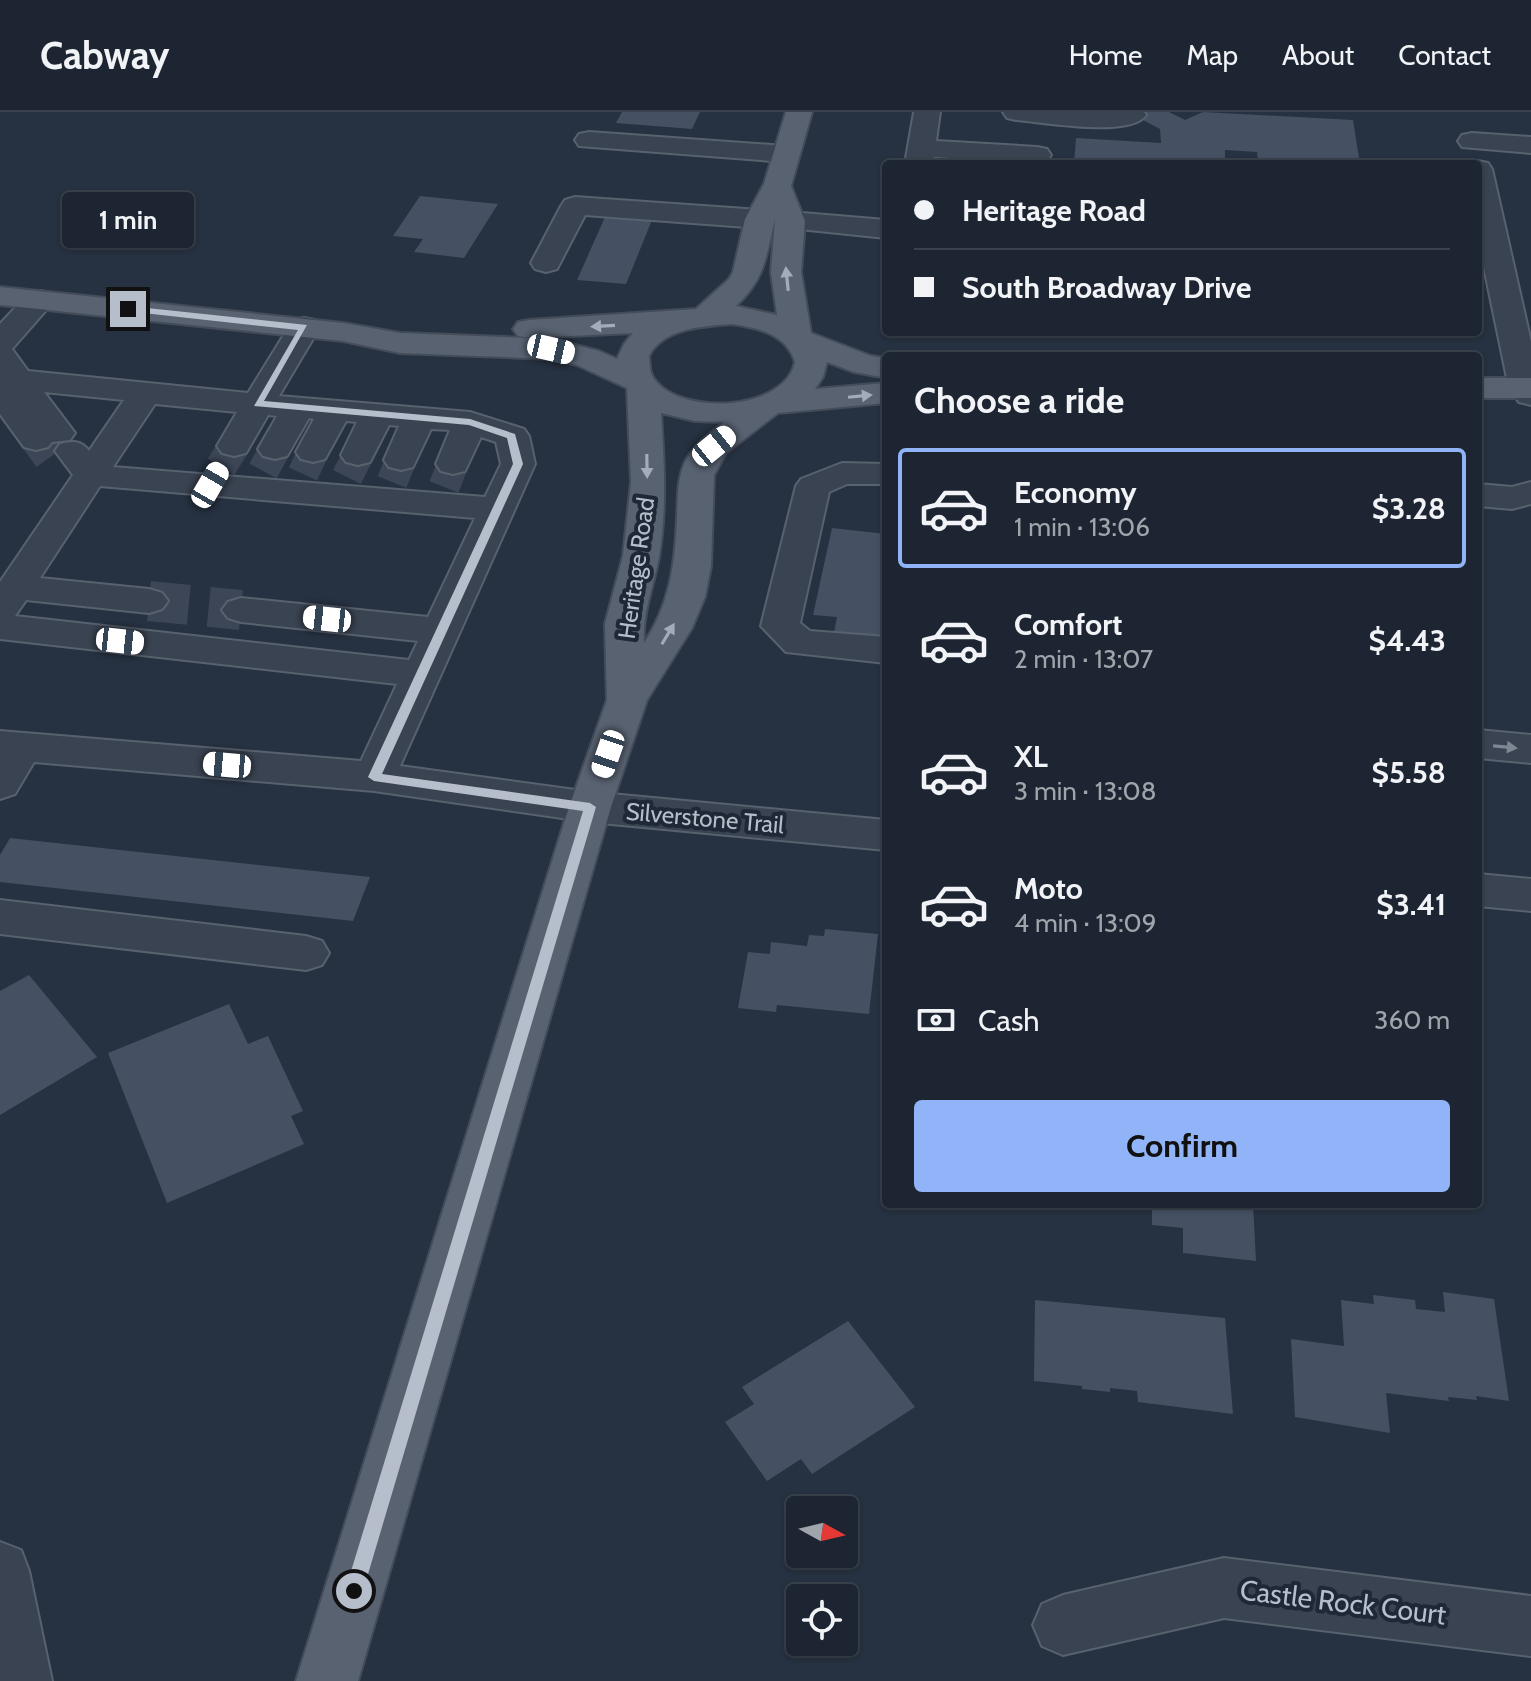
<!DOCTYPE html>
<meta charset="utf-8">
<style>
:root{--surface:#1c2531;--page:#29313d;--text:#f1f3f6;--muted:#a0a5ab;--line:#3a424d;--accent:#90b4f7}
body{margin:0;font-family:Cabin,sans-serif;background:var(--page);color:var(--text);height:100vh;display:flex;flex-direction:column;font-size:30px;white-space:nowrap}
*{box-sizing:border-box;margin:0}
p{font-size:26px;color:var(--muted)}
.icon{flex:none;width:44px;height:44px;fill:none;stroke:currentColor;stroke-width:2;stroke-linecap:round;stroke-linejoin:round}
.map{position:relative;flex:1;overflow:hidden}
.details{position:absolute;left:882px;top:240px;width:600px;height:856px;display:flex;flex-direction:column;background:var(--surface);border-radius:8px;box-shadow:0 2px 6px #0004,0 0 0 2px var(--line)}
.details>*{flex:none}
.guide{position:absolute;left:882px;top:48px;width:600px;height:176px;border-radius:8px;box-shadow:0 2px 6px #0004,0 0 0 2px var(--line);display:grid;align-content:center;height:176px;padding:0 32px;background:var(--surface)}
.needle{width:52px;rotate:98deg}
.controls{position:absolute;left:786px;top:1384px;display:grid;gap:16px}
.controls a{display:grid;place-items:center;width:72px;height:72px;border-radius:8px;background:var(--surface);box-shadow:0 2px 6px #0004,0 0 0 2px var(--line);font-size:40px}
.end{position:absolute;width:36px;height:36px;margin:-18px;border:10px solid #b7becb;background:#111;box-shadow:0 0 0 4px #111}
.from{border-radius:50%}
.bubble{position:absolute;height:56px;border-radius:8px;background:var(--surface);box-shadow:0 2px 6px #0004,0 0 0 2px var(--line);font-size:26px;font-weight:700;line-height:56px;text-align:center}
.car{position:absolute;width:24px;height:48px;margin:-24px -12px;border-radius:10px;box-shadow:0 0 6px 2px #0007;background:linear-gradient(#fff 24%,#345 0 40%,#fff 0 76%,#345 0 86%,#fff 0)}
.guide b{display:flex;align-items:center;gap:28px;height:76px;font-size:30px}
.guide b+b{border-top:2px solid var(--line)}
.guide i{width:20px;height:20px;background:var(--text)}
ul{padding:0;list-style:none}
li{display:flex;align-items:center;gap:24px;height:120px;margin:0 16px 12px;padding:0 16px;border:4px solid transparent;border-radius:8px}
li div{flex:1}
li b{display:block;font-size:30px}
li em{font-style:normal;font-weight:700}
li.on{border-color:var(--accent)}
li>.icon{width:72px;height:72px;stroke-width:1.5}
h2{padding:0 32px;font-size:36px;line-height:96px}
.pay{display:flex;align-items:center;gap:20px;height:88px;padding:0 32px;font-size:30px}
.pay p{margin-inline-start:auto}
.button{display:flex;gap:16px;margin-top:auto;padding:16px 32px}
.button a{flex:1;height:92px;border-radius:8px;background:var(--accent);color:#111;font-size:32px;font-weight:700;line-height:92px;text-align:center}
header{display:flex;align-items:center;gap:48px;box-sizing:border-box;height:112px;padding:0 40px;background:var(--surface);border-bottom:2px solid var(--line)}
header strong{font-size:38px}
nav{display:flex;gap:44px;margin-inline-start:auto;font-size:28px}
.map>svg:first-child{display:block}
</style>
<header>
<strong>Cabway</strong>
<nav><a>Home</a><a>Map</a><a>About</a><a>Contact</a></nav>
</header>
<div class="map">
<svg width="1531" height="1569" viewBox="0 0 1531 1569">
<rect width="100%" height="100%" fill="#263141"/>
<g fill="#455163">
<polygon points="622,0 700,0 692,17 616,11"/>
<polygon points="1128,0 1169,0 1185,8 1203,0 1353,8 1360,52 1258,52 1257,40 1225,38 1225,52 1074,52 1076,26 1161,31 1160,17"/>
<polygon points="420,84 498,92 464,146 414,140 423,127 393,124"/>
<polygon points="605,105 652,108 626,172 577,168"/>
<polygon points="832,416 886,422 886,513 880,545 830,540 837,505 813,503"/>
<polygon points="10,726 370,765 353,809 0,770 0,743"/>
<polygon points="825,817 878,822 869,902 777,893 776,900 738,896 748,840 770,842 771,830 807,834 809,823 824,824"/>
<polygon points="29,863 97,945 0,1003 0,879"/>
<polygon points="229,892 248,932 268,924 303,999 291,1004 304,1032 167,1091 108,941"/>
<polygon points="1152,1092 1253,1092 1256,1149 1183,1141 1183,1116 1152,1113"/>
<polygon points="1443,1180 1494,1187 1509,1289 1476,1284 1477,1288 1448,1285 1449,1289 1386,1281 1390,1321 1295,1305 1291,1227 1344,1234 1341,1188 1374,1192 1373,1183 1415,1188 1416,1197 1445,1200"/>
<polygon points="1035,1188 1225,1206 1233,1302 1138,1290 1137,1279 1110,1276 1110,1280 1082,1277 1082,1274 1034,1269"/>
<polygon points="848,1209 915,1295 812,1362 801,1347 767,1369 725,1310 754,1292 742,1275"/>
</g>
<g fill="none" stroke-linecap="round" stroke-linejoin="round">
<g stroke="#3c4656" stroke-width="31" stroke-dasharray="31 15" stroke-linecap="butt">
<polyline points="36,328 49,346"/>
<polyline points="221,355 234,334"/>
<polyline points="263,359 275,337"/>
<polyline points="303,362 313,340"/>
<polyline points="347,365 358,343"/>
<polyline points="392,370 401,348"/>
<polyline points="444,375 453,352"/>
</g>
<polyline stroke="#3c4656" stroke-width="40" stroke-dasharray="40 20" stroke-linecap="butt" points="149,489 241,498"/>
<g stroke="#58616e" stroke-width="4">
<g id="minor">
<polygon points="914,0 940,0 936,29 1037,35 1047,37 1051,43 1047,49 1037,51 934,45 933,52 905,52"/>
<path d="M1003,0H1144L1146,3C1130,26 1043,10 1016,8L1007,6Z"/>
<polygon points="589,20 786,34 796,36 800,42 796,48 786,50 579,34 575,28 579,22"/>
<polygon points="1472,21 1531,25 1531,41 1462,35 1458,29 1462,23"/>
<polygon points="1478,49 1488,51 1492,57 1531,230 1531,293 1519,290 1509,276 1478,126 1478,52 1468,52"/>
<polygon points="575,85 760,98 770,101 775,107 770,113 760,116 585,103 557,157 546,160 535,157 531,151 561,94 565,88"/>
<polygon points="790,100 886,108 886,126 780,115 775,109 780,103"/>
<path d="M40,179L51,181L55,188L12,237L28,259L248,281L293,208L304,206L315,208L320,215L279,284L470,300L524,317L529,324L535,352L400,654L590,680L886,708V738L590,710L374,679L34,650L15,682L0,687V619L361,649L397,572L0,527V470L73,363L55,339L60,332C72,329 81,328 89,339L124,288L44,280L75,321L70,328L52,330L48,335L36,338L24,335L0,302V212L29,181ZM155,292L237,300L217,334L222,341L234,344L246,341L268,303L277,304L258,337L263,344L275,347L287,344L309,306L314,307L296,340L301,347L313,350L325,347L346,309L357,310L341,343L346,350L358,353L370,350L389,313L399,314L384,348L389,355L401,358L413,355L431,317L450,318L436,352L441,359L453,362L465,359L481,325L496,330L501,352L485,385L113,355ZM100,374L475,406L428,505L241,486L228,490L222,498L228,506L241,510L418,529L409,548L15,504L26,488L149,501L162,497L168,489L162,481L149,477L40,466Z"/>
<polygon points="842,351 886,352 886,372 847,372 829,380 800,511 810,519 886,525 886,551 786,540 761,514 796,374 801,367"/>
<polygon points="1531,370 1531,392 1512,397 1478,394 1478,372 1512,375"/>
<polygon points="1478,618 1531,623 1531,651 1478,646"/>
<polygon points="1478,762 1531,767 1531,799 1478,794"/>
<polygon points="0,788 306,824 322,829 329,841 322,853 306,858 0,822"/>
<polygon points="0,1430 21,1438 29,1459 52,1569 0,1569"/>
<polygon points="1224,1446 1531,1484 1531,1544 1224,1506 1063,1543 1042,1534 1033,1513 1042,1492 1063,1483"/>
</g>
</g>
<g stroke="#444c5a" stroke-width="4">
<g id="major">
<path d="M786,0H812L791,74L805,109L801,160L811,221L871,244L886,246V266L854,260L827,250L823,265L815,277L886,271V291L778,301L726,341L714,363L711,454L705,485L692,516L647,588L611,695L358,1569H296L569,695L607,588L605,512L623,444L631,370L627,276L577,253L551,247L400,241L343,229L0,193V175L343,211L400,221L551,227L599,239L617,247L624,232L633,221L529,226L518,224L513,217L518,210L529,208L696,197L729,167L733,160L745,107L764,72ZM775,107L771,160L777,203L736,194C765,167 766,145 775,107ZM732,212C759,216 786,222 795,250C785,299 682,304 655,268C649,261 650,253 649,244C663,216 704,214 732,212ZM661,301L695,309L724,310C709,322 694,333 685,350C677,367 678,387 677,406C675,452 670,492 644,531C642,501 654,474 659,445C667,397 664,349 661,301Z"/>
<rect x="1478" y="266" width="53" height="20"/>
</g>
</g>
<use href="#minor" fill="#3a4351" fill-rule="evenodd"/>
<use href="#major" fill="#586271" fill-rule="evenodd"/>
</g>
<defs><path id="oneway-solid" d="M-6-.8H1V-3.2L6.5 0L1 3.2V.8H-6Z" transform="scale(2)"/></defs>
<g fill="#a4acb9">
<use href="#oneway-solid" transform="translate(787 167) rotate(-96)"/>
<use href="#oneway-solid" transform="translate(603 214) rotate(177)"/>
<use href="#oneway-solid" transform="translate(860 284) rotate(-6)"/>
<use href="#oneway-solid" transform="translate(647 354) rotate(89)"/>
<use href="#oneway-solid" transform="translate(668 522) rotate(-59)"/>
</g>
<use fill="#7f8794" href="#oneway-solid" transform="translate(1505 635) rotate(5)"/>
<polygon fill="#b7becb" points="128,194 307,213 264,289 470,307 515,322 523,352 382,662 590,691 596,695 363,1479 360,1485 354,1487 348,1485 345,1479 583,699 374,669 368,665 513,352 507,326 469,313 254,294 298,218 125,199"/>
<g text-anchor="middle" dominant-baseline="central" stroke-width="8" stroke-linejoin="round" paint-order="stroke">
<g font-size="24" fill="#b7becb" stroke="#1f2836">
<text transform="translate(636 456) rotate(-82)">Heritage Road</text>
<text transform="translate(705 706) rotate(5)">Silverstone Trail</text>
</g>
<g font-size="28" fill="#b7becb" stroke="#1f2836">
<text transform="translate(1343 1490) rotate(7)">Castle Rock Court</text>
</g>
</g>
</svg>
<div class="controls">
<a><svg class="needle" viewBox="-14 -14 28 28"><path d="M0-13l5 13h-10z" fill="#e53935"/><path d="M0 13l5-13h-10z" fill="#a0a5ab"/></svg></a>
<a><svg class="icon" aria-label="locate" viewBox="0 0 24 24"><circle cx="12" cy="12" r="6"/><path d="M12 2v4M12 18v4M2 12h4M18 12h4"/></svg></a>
</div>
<i class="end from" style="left:354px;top:1479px"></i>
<i class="end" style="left:128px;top:197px"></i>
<div class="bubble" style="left:62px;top:80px;width:132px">1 min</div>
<i class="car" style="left:551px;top:237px;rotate:103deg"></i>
<i class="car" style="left:714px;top:334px;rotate:51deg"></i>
<i class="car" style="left:210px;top:373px;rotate:30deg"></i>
<i class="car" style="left:327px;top:507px;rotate:276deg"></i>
<i class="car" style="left:120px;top:529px;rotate:96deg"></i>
<i class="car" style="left:608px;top:642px;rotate:199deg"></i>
<i class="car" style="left:227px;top:653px;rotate:275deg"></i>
<div class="guide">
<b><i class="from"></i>Heritage Road</b>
<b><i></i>South Broadway Drive</b>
</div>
<section class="details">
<h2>Choose a ride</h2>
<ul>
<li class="on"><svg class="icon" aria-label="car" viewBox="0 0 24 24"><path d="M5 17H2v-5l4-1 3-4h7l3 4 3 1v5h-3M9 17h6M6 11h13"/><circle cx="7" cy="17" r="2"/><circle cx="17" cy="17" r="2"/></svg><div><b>Economy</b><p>1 min · 13:06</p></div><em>$3.28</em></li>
<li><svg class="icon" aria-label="car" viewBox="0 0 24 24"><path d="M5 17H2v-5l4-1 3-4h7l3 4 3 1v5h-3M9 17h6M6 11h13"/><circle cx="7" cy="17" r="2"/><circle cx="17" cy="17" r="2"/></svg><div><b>Comfort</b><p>2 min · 13:07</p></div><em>$4.43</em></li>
<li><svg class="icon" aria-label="car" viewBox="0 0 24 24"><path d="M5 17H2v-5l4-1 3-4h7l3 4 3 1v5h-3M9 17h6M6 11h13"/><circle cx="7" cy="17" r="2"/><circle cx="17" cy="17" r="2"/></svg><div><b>XL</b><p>3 min · 13:08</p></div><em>$5.58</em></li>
<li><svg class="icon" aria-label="car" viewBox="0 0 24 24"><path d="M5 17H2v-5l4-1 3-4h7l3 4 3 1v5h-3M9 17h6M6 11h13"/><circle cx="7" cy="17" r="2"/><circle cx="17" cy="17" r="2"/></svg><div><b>Moto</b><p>4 min · 13:09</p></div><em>$3.41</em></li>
</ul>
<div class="pay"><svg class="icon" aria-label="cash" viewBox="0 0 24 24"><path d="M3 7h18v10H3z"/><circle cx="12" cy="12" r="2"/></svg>Cash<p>360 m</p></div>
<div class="button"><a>Confirm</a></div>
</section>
</div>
